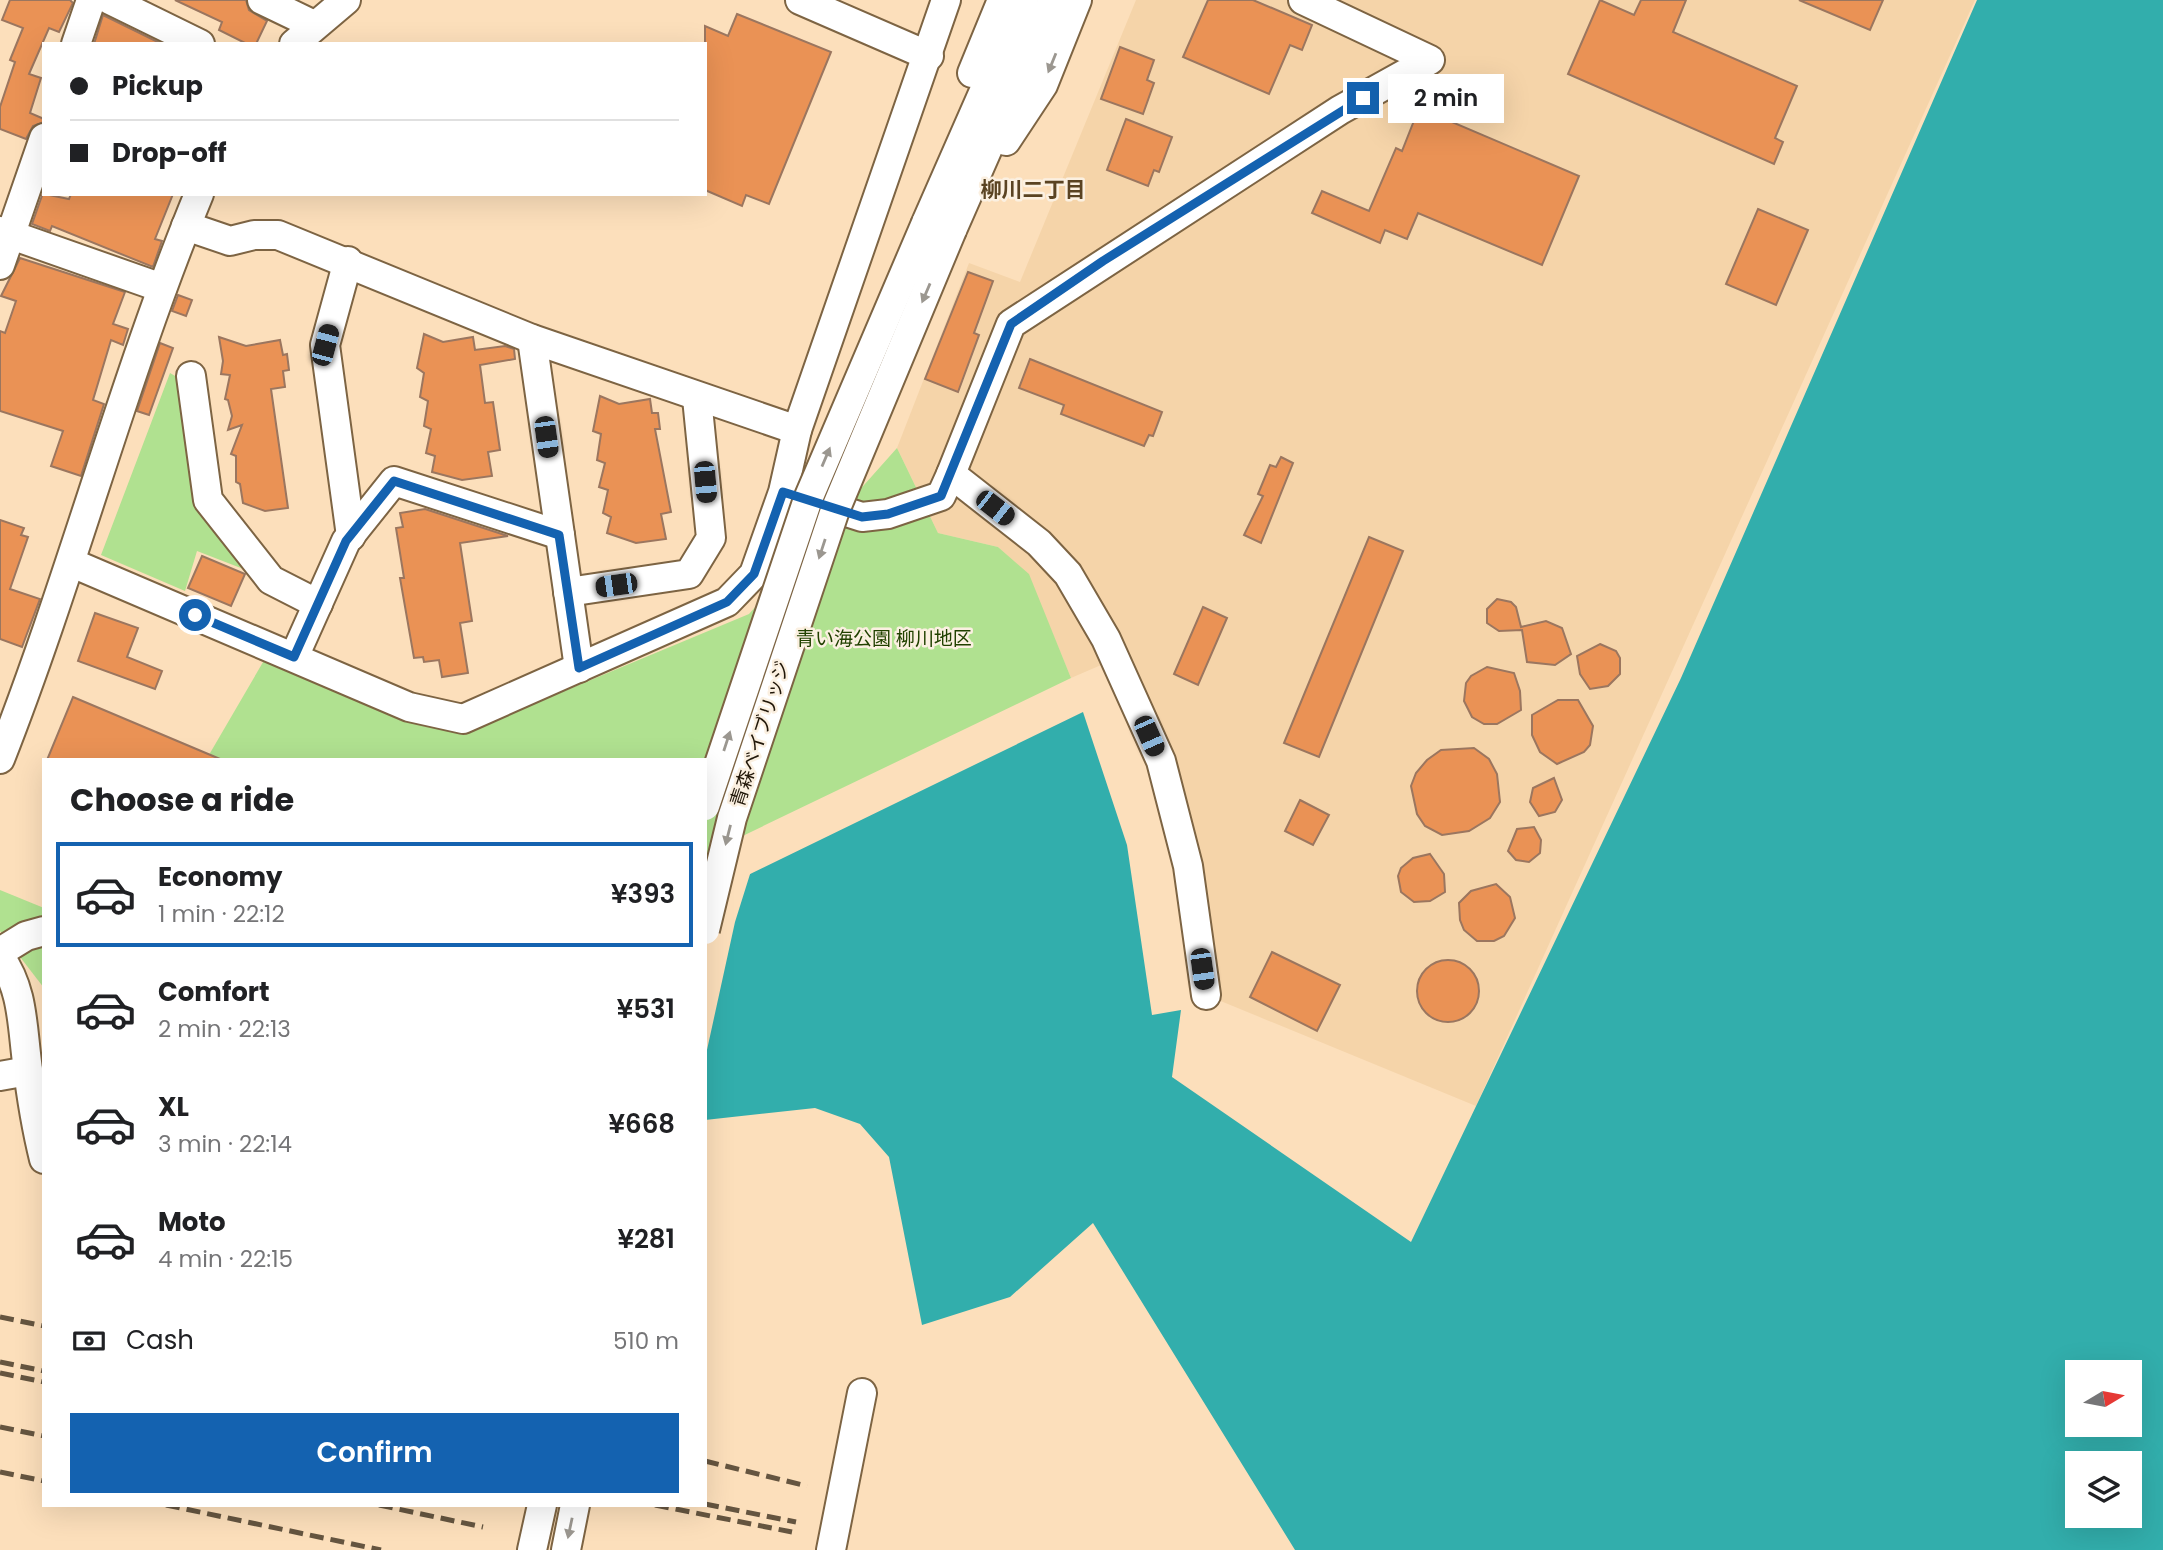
<!DOCTYPE html>
<meta charset="utf-8">
<style>
:root{--surface:#fff;--page:#f2f2f2;--text:#202124;--muted:#757577;--line:#e0e0e0;--accent:#1462b0}
body{margin:0;font-family:Poppins,"Noto Sans JP",sans-serif;background:var(--page);color:var(--text);height:100vh;display:flex;flex-direction:column;font-size:26px;white-space:nowrap}
*{box-sizing:border-box;margin:0}
p{font-size:23px;color:var(--muted)}
.icon{flex:none;width:38px;height:38px;fill:none;stroke:currentColor;stroke-width:2;stroke-linecap:round;stroke-linejoin:round}
.map{position:relative;flex:1;overflow:hidden}
.panel{position:absolute;left:42px;top:758px;width:665px;height:749px;display:flex;flex-direction:column;background:var(--surface);border-radius:0px;box-shadow:0 7px 28px #0002}
.panel>*{flex:none}
.guide{position:absolute;left:42px;top:42px;width:665px;height:154px;border-radius:0px;box-shadow:0 7px 28px #0002;display:grid;align-content:center;height:154px;padding:0 28px;background:var(--surface)}
.needle{width:46px;rotate:80deg}
.fabs{position:absolute;left:2065px;top:1360px;display:grid;gap:14px}
.fabs a{display:grid;place-items:center;width:77px;height:77px;border-radius:0px;background:var(--surface);box-shadow:0 7px 28px #0002;font-size:35px}
.end{position:absolute;width:32px;height:32px;margin:-16px;border:9px solid #1462b0;background:#fff;box-shadow:0 0 0 4px #fff}
.from{border-radius:50%}
.bubble{position:absolute;height:49px;border-radius:0px;background:var(--surface);box-shadow:0 7px 28px #0002;font-size:23px;font-weight:600;line-height:49px;text-align:center}
.car{position:absolute;width:21px;height:42px;margin:-21px -10px;border-radius:9px;box-shadow:0 0 5px 2px #0007;background:linear-gradient(#222 24%,#8ab4d8 0 40%,#222 0 76%,#8ab4d8 0 86%,#222 0)}
.guide b{display:flex;align-items:center;gap:24px;height:66px;font-size:26px}
.guide b+b{border-top:2px solid var(--line)}
.guide i{width:18px;height:18px;background:var(--text)}
ul{padding:0;list-style:none}
li{display:flex;align-items:center;gap:21px;height:105px;margin:0 14px 10px;padding:0 14px;border:4px solid transparent;border-radius:0px}
li div{flex:1}
li b{display:block;font-size:26px}
li em{font-style:normal;font-weight:600}
li.selected{border-color:var(--accent)}
li>.icon{width:63px;height:63px;stroke-width:1.5}
h2{padding:0 28px;font-size:32px;line-height:84px}
.pay{display:flex;align-items:center;gap:18px;height:77px;padding:0 28px;font-size:26px}
.pay p{margin-inline-start:auto}
.primary-button{display:flex;gap:14px;margin-top:auto;padding:14px 28px}
.primary-button a{flex:1;height:80px;border-radius:0px;background:var(--accent);color:#fff;font-size:28px;font-weight:600;line-height:80px;text-align:center}
.map>svg:first-child{display:block}
</style>
<div class="map">
<svg width="2163" height="1550" viewBox="0 0 2163 1550">
<rect width="100%" height="100%" fill="#fcdfbb"/>
<polygon fill="#f5d4a9" points="1136,0 1975,0 1476,1106 1206,995 1188,866 1115,659 1071,678 1028,574 998,547 938,533 897,448 969,263 1020,282"/>
<g fill="#b0e190">
<polygon points="170,373 182,380 194,496 246,570 197,551 185,591 101,555"/>
<polygon points="897,448 938,533 998,547 1029,574 1071,678 705,854 705,760 206,760 266,657 426,727 473,729 749,614"/>
<polygon points="0,890 44,908 44,988 0,931"/>
</g>
<path fill="#32aeac" fill-rule="evenodd" d="M1977,0H2163V1550H1295L1093,1223L1010,1297L922,1325L889,1157L860,1124L815,1108L705,1120V896L1083,712L1127,845L1152,1015L1181,1010L1172,1077L1411,1242L1681,678ZM2077,1372H2130V1424H2077ZM2077,1463H2130V1516H2077Z"/>
<polygon fill="#fcdfbb" points="751,871 735,922 705,1059 705,892"/>
<g fill="#ea9255" stroke="#9b765f" stroke-width="2">
<polygon points="10,0 70,0 73,3 59,32 49,28 29,74 41,78 30,113 44,119 44,122 33,126 26,139 0,129 0,107 15,62 10,60 23,28 2,20"/>
<polygon points="175,0 246,0 249,10 267,21 256,44 247,44 219,30 222,22"/>
<polygon points="1208,0 1253,0 1312,25 1302,50 1290,45 1269,94 1183,57"/>
<polygon points="1600,0 1634,15 1641,0 1686,0 1673,32 1797,86 1775,138 1783,142 1774,164 1568,74"/>
<polygon points="1799,0 1883,0 1870,30"/>
<polygon points="737,14 831,52 769,204 746,195 742,206 705,190 705,26 728,36"/>
<polygon points="103,15 162,44 94,44"/>
<polygon points="1120,47 1154,60 1147,80 1154,83 1143,114 1101,99"/>
<polygon points="1419,108 1579,176 1542,265 1418,213 1407,239 1385,230 1380,243 1312,213 1322,191 1369,211 1396,148 1402,151"/>
<polygon points="1126,119 1172,137 1159,172 1154,170 1148,186 1107,170"/>
<polygon points="44,190 44,194 69,199 71,194 173,194 155,239 162,241 153,267 52,226 50,231 32,224"/>
<polygon points="1758,209 1808,230 1776,305 1726,284"/>
<polygon points="20,258 125,292 113,324 128,329 123,345 111,340 93,400 104,404 81,476 51,466 63,431 0,411 0,331 5,333 16,301 1,296"/>
<polygon points="968,272 993,281 974,333 979,335 958,392 925,379"/>
<polygon points="178,295 192,300 186,316 172,311"/>
<polygon points="424,334 443,342 473,337 475,350 505,346 514,349 515,359 480,365 485,403 493,402 500,450 488,452 492,476 462,480 432,472 435,456 426,453 431,429 424,426 428,401 420,397 424,373 417,368"/>
<polygon points="219,337 246,346 280,340 283,355 287,354 289,370 283,371 285,387 271,389 288,508 265,511 243,503 240,484 236,482 236,456 231,454 242,425 228,430 232,416 228,400 225,399 230,375 221,374 223,361"/>
<polygon points="160,343 173,348 149,415 137,411"/>
<polygon points="1030,359 1162,412 1153,436 1149,435 1144,446 1061,414 1064,405 1019,388"/>
<polygon points="600,396 619,404 650,399 652,413 658,413 660,429 655,429 671,512 661,514 666,539 636,543 607,533 611,517 603,513 608,490 599,487 605,463 597,460 601,434 593,431"/>
<polygon points="1281,457 1293,463 1261,543 1244,535 1263,496 1258,494 1270,465 1276,467"/>
<polygon points="425,509 508,536 460,543 472,621 460,623 468,673 442,677 439,660 424,662 423,657 414,658 400,578 404,578 396,528 403,527 400,513"/>
<polygon points="0,520 24,528 21,535 28,537 10,589 40,599 22,647 0,639"/>
<polygon points="1369,537 1403,551 1319,757 1284,743"/>
<polygon points="202,556 245,574 231,606 188,588"/>
<polygon points="1497,599 1511,602 1516,607 1521,627 1546,621 1562,628 1571,654 1555,665 1527,662 1522,630 1499,631 1487,623 1487,609"/>
<polygon points="1203,607 1227,618 1198,685 1174,674"/>
<polygon points="95,613 138,628 127,657 162,671 155,689 78,661"/>
<polygon points="1600,644 1616,651 1620,658 1620,674 1608,686 1590,689 1580,674 1577,656"/>
<polygon points="1487,667 1514,673 1520,691 1521,710 1497,724 1484,724 1472,717 1464,701 1466,683 1471,676"/>
<polygon points="73,697 220,759 220,760 47,760"/>
<polygon points="1558,700 1578,700 1593,726 1590,745 1584,752 1557,764 1540,752 1532,735 1532,715"/>
<polygon points="1474,748 1489,759 1497,774 1500,802 1490,818 1469,831 1442,835 1425,826 1417,814 1411,786 1416,773 1427,760 1441,750"/>
<polygon points="1554,778 1562,800 1555,812 1539,816 1530,802 1533,788"/>
<polygon points="1300,800 1329,815 1313,845 1285,831"/>
<polygon points="1534,827 1541,840 1540,853 1529,862 1516,860 1508,851 1517,829"/>
<polygon points="1430,854 1444,874 1445,892 1430,901 1414,902 1401,892 1398,876 1401,868 1413,858"/>
<polygon points="1496,884 1510,897 1515,918 1504,936 1494,941 1477,941 1464,930 1460,920 1459,903 1471,891"/>
<polygon points="1272,952 1340,985 1317,1031 1250,997"/>
<circle cx="1448" cy="991" r="31"/>
</g>
<g fill="none" stroke-linecap="round" stroke-linejoin="round">
<g stroke="#7d6443" stroke-width="32">
<g id="minor">
<polyline points="110,0 200,44"/>
<polyline points="262,0 314,25"/>
<polyline points="800,0 929,56"/>
<polyline points="76,44 91,0"/>
<polyline points="294,44 346,0"/>
<polyline points="972,73 1002,0"/>
<polyline points="1006,141 1043,85 1077,0"/>
<polyline points="926,223 1024,0"/>
<polyline points="186,226 230,241 254,235 278,235 532,339 797,430"/>
<polyline points="952,230 1053,0"/>
<polyline points="0,231 162,288"/>
<polyline points="348,261 325,345 351,536"/>
<polyline points="0,265 44,138"/>
<polyline points="532,339 579,668"/>
<polyline points="191,376 208,500 271,580 318,604"/>
<polyline points="951,474 1011,324 1340,110 1430,60 1303,0"/>
<polyline points="812,501 862,517 888,514 941,496 951,474 1039,543 1068,574 1106,639 1161,761 1188,866 1206,995"/>
<polyline points="72,563 409,707 463,719 727,602 754,574 783,492 797,430 946,0"/>
<polyline points="568,592 689,574 711,538 697,398"/>
<polyline points="294,657 346,541 394,481 560,535"/>
<path d="M0,759C73,573 123,378 199,194"/>
<polyline points="0,952 26,936 44,931"/>
<path d="M0,957C23,989 22,1024 27,1062C31,1095 36,1127 44,1159"/>
<polyline points="0,1076 28,1071"/>
<polyline points="532,1550 542,1505"/>
<polyline points="566,1550 575,1505"/>
<polyline points="831,1550 862,1393"/>
</g>
</g>
<use href="#minor" stroke="#fff" stroke-width="28"/>
<g stroke="#655540" stroke-width="5" stroke-dasharray="14 7" stroke-linecap="butt">
<polyline points="0,1317 44,1326"/>
<polyline points="0,1362 44,1371"/>
<polyline points="0,1373 44,1382"/>
<polyline points="0,1427 44,1436"/>
<polyline points="705,1461 807,1486"/>
<polyline points="0,1472 44,1481"/>
<polyline points="705,1504 796,1522"/>
<polyline points="166,1505 381,1550"/>
<polyline points="379,1505 483,1527"/>
<polyline points="655,1505 792,1532"/>
</g>
<g stroke="#7d6443" stroke-width="32" stroke-linecap="butt">
<g id="minor-bridge">
<polyline points="705,806 808,499 926,223"/>
<polyline points="705,930 732,818 834,513 952,230"/>
</g>
</g>
<use href="#minor-bridge" stroke="#fff" stroke-width="28"/>
</g>
<defs><path id="oneway-solid" d="M-6-.8H1V-3.2L6.5 0L1 3.2V.8H-6Z" transform="scale(1.75)"/></defs>
<g fill="#9b9790">
<use href="#oneway-solid" transform="translate(1052 63) rotate(112)"/>
<use href="#oneway-solid" transform="translate(926 293) rotate(113)"/>
<use href="#oneway-solid" transform="translate(826 457) rotate(-67)"/>
<use href="#oneway-solid" transform="translate(822 549) rotate(108)"/>
<use href="#oneway-solid" transform="translate(727 741) rotate(-72)"/>
<use href="#oneway-solid" transform="translate(728 835) rotate(104)"/>
<use href="#oneway-solid" transform="translate(570 1528) rotate(102)"/>
</g>
<g fill="none" stroke-linecap="round" stroke-linejoin="round">
<polyline stroke="#1462b0" stroke-width="9" points="195,615 294,657 346,541 394,481 559,535 579,668 727,602 754,574 783,492 862,517 888,514 941,496 1011,324 1103,261 1363,98"/>
</g>
<g text-anchor="middle" dominant-baseline="central" stroke-width="5" stroke-linejoin="round" paint-order="stroke">
<g font-size="19" fill="#214100" stroke="#fbf0e1">
<text x="884" y="638">青い海公園 柳川地区</text>
</g>
<g font-size="19" fill="#211709" stroke="#fbf0e1">
<text transform="translate(760 734) rotate(-72)">青森ベイブリッジ</text>
</g>
<g font-size="21" font-weight="bold" fill="#5a4322" stroke="#fbf0e1">
<text x="1033" y="189">柳川二丁目</text>
</g>
</g>
</svg>
<div class="fabs">
<a><svg class="needle" viewBox="-14 -14 28 28"><path d="M0-13l5 13h-10z" fill="#e53935"/><path d="M0 13l5-13h-10z" fill="#757577"/></svg></a>
<a><svg class="icon" aria-label="layers" viewBox="0 0 24 24"><path d="M12 4l9 5-9 5-9-5zM3 14l9 5 9-5"/></svg></a>
</div>
<i class="end from" style="left:195px;top:615px"></i>
<i class="end" style="left:1363px;top:98px"></i>
<div class="bubble" style="left:1388px;top:74px;width:116px">2 min</div>
<i class="car" style="left:325px;top:345px;rotate:15deg"></i>
<i class="car" style="left:546px;top:437px;rotate:172deg"></i>
<i class="car" style="left:705px;top:482px;rotate:175deg"></i>
<i class="car" style="left:995px;top:508px;rotate:128deg"></i>
<i class="car" style="left:616px;top:585px;rotate:262deg"></i>
<i class="car" style="left:1149px;top:736px;rotate:156deg"></i>
<i class="car" style="left:1202px;top:969px;rotate:172deg"></i>
<div class="guide">
<b><i class="from"></i>Pickup</b>
<b><i></i>Drop-off</b>
</div>
<section class="panel">
<h2>Choose a ride</h2>
<ul>
<li class="selected"><svg class="icon" aria-label="car" viewBox="0 0 24 24"><path d="M5 17H2v-5l4-1 3-4h7l3 4 3 1v5h-3M9 17h6M6 11h13"/><circle cx="7" cy="17" r="2"/><circle cx="17" cy="17" r="2"/></svg><div><b>Economy</b><p>1 min · 22:12</p></div><em>¥393</em></li>
<li><svg class="icon" aria-label="car" viewBox="0 0 24 24"><path d="M5 17H2v-5l4-1 3-4h7l3 4 3 1v5h-3M9 17h6M6 11h13"/><circle cx="7" cy="17" r="2"/><circle cx="17" cy="17" r="2"/></svg><div><b>Comfort</b><p>2 min · 22:13</p></div><em>¥531</em></li>
<li><svg class="icon" aria-label="car" viewBox="0 0 24 24"><path d="M5 17H2v-5l4-1 3-4h7l3 4 3 1v5h-3M9 17h6M6 11h13"/><circle cx="7" cy="17" r="2"/><circle cx="17" cy="17" r="2"/></svg><div><b>XL</b><p>3 min · 22:14</p></div><em>¥668</em></li>
<li><svg class="icon" aria-label="car" viewBox="0 0 24 24"><path d="M5 17H2v-5l4-1 3-4h7l3 4 3 1v5h-3M9 17h6M6 11h13"/><circle cx="7" cy="17" r="2"/><circle cx="17" cy="17" r="2"/></svg><div><b>Moto</b><p>4 min · 22:15</p></div><em>¥281</em></li>
</ul>
<div class="pay"><svg class="icon" aria-label="cash" viewBox="0 0 24 24"><path d="M3 7h18v10H3z"/><circle cx="12" cy="12" r="2"/></svg>Cash<p>510 m</p></div>
<div class="primary-button"><a>Confirm</a></div>
</section>
</div>
